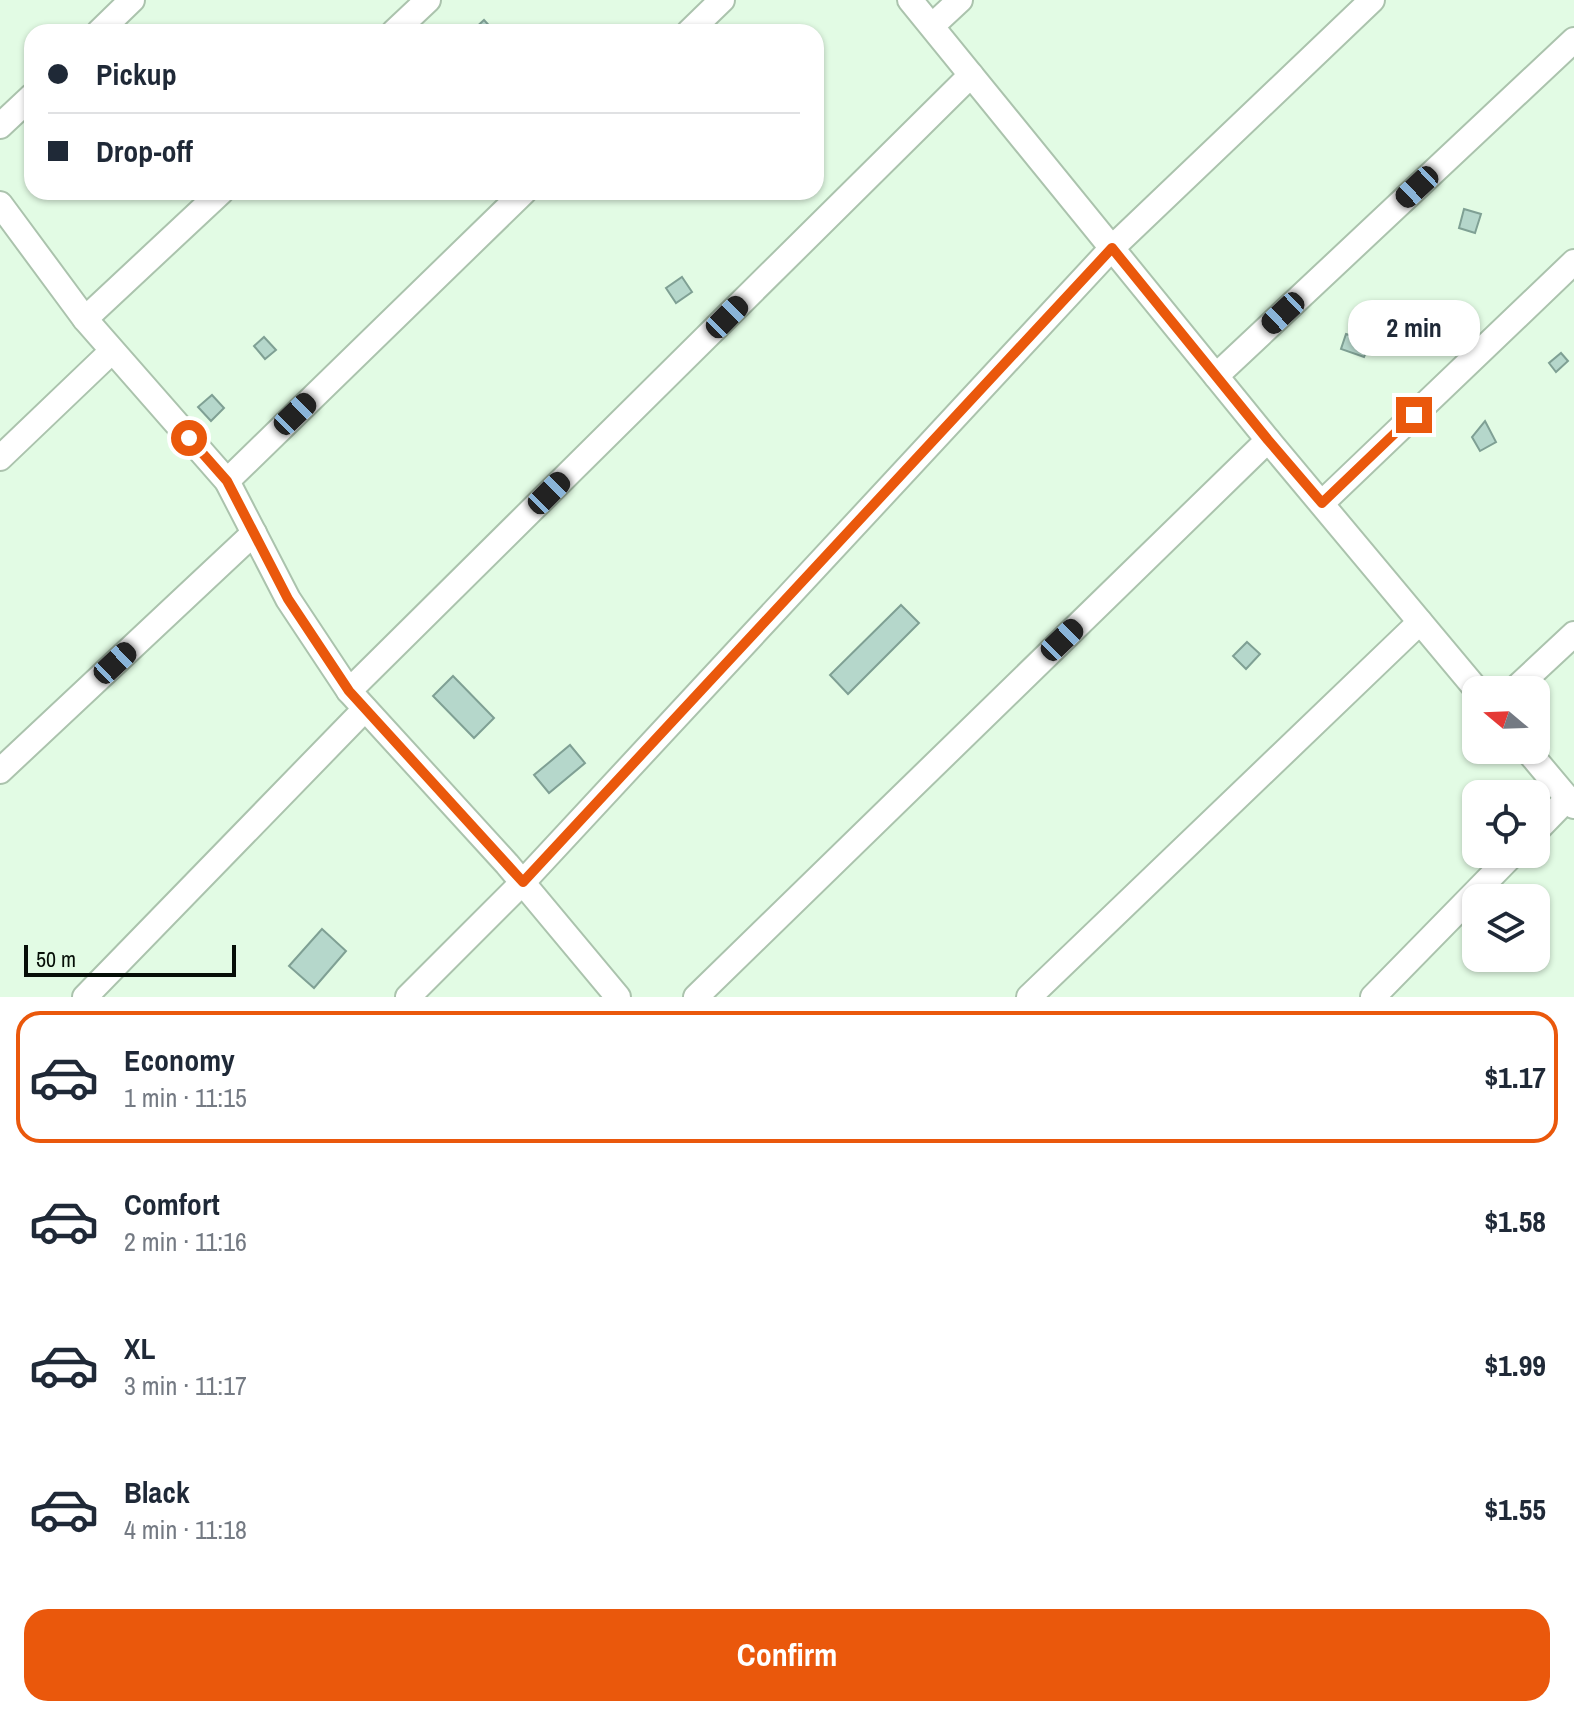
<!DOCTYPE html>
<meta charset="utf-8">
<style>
:root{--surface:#fff;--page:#f6f6f7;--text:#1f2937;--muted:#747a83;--line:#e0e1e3;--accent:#ea580c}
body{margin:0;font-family:"Archivo Narrow",sans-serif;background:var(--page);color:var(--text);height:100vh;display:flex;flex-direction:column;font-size:30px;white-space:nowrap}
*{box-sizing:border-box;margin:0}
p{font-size:26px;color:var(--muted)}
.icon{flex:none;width:44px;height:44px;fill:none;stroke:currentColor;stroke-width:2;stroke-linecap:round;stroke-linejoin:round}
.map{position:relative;height:997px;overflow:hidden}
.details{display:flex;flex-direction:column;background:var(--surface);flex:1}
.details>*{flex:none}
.hud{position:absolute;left:24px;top:24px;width:800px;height:176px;border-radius:24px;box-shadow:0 2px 6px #0004;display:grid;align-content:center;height:176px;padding:0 24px;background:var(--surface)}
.needle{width:52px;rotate:289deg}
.fabs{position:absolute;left:1462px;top:676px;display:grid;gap:16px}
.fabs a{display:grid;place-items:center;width:88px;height:88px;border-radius:16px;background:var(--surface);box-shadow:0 2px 6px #0004;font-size:40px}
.scale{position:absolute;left:24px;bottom:20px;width:212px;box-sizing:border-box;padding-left:8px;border:4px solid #060e07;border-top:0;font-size:22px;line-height:28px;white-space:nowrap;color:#060e07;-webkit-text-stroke:6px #e2fbe4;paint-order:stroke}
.end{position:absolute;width:36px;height:36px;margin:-18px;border:10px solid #ea580c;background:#fff;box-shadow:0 0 0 4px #fff}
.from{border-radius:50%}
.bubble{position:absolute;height:56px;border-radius:24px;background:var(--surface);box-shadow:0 2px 6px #0004;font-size:26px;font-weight:800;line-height:56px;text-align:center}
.car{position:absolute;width:24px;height:48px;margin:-24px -12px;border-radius:10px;box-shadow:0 0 6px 2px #0007;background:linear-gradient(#222 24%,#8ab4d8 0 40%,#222 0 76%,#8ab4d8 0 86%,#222 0)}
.hud b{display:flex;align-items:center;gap:28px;height:76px;font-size:30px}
.hud b+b{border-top:2px solid var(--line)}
.hud i{width:20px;height:20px;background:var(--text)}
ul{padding:14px 0 0;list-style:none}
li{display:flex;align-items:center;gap:24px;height:132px;margin:0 16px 12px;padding:0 8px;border:4px solid transparent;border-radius:24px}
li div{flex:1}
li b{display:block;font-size:30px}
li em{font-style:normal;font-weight:800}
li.on{border-color:var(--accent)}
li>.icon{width:72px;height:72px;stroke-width:1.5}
.cta{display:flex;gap:16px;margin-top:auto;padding:16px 24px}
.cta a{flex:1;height:92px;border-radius:24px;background:var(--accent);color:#fff;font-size:32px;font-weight:800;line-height:92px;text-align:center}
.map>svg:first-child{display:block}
</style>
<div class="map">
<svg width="1574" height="997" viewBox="0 0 1574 997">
<rect width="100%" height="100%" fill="#e2fbe4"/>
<g fill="#b5d7cb" stroke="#7fa094" stroke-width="2">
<polygon points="484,20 495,32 471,32"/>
<polygon points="1464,209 1481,214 1475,233 1459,228"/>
<polygon points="682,277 692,292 676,303 666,288"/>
<polygon points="1346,334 1370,342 1364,357 1341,349"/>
<polygon points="264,337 276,350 265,359 254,346"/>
<polygon points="1561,353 1568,361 1556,372 1549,363"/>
<polygon points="212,395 224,408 211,421 198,407"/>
<polygon points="1485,421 1496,442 1480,451 1472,437"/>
<polygon points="901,605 919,623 848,694 830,675"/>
<polygon points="1247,642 1260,654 1246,669 1233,656"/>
<polygon points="453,676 494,718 474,738 433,696"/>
<polygon points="570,745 585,763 549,793 534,775"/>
<polygon points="322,929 346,951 314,988 289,966"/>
</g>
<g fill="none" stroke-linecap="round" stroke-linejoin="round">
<g stroke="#abc3ad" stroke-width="28">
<g id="street">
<polyline points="910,0 1268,440 1477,690"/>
<polyline points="932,26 960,0"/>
<polyline points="99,32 132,0"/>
<polyline points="394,32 428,0"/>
<polyline points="689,32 722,0"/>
<polyline points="0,126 32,96"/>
<polyline points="0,204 85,319 227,481 288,599 349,691 507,864 618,997"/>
<polyline points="85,319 221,192"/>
<polyline points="1216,376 1574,40"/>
<polyline points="0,458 112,351"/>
<polyline points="227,481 524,192"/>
<polyline points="1322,503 1574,262"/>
<polyline points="1514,690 1574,634"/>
<polyline points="349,691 971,75"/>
<polyline points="1527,750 1574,806"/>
<polyline points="0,771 254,533"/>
<polyline points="1536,831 1568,798"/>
<polyline points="85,997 365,709"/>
<polyline points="408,997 523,882 1112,248 1372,0"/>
<polyline points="696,997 1268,440"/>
<polyline points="1029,997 1420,622"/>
<polyline points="1373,997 1513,854"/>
</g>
</g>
<use href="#street" stroke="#fff" stroke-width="24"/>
</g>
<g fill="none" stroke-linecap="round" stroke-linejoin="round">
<polyline stroke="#ea580c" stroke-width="10" points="189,438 227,481 288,599 349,691 523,882 1112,248 1268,440 1322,503 1414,415"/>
</g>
</svg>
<div class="fabs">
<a><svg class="needle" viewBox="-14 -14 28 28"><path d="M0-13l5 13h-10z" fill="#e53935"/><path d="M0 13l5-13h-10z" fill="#747a83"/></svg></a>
<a><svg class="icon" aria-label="locate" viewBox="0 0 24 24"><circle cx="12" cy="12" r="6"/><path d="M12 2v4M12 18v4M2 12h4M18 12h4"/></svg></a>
<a><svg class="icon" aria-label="layers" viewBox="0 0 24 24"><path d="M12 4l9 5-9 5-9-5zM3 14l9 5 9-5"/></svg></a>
</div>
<div class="scale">50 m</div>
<i class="end from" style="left:189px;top:438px"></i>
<i class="end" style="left:1414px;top:415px"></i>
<div class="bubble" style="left:1348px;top:300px;width:132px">2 min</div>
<i class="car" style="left:1417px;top:187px;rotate:227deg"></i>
<i class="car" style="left:1283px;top:313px;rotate:227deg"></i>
<i class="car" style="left:727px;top:317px;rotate:45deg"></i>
<i class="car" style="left:295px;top:414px;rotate:46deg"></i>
<i class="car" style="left:549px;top:493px;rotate:45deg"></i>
<i class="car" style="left:1062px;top:640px;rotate:46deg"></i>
<i class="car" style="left:115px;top:663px;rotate:47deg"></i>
<div class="hud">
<b><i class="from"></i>Pickup</b>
<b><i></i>Drop-off</b>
</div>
</div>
<section class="details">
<ul>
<li class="on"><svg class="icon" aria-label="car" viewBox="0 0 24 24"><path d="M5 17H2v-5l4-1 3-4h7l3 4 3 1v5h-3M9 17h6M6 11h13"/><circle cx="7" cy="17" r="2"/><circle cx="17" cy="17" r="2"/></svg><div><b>Economy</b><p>1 min · 11:15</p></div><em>$1.17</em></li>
<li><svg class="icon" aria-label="car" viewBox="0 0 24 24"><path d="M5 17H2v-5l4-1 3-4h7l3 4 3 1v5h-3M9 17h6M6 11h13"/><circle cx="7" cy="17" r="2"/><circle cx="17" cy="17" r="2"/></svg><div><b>Comfort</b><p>2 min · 11:16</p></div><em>$1.58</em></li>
<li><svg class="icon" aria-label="car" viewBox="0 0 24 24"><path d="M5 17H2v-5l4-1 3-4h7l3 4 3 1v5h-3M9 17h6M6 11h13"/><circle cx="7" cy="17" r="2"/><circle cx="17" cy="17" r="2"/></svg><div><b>XL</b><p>3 min · 11:17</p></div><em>$1.99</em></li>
<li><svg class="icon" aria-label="car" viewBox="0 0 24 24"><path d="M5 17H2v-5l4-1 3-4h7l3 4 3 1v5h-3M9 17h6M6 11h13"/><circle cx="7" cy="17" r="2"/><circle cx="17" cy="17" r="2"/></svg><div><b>Black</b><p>4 min · 11:18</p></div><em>$1.55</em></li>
</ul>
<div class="cta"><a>Confirm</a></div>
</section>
